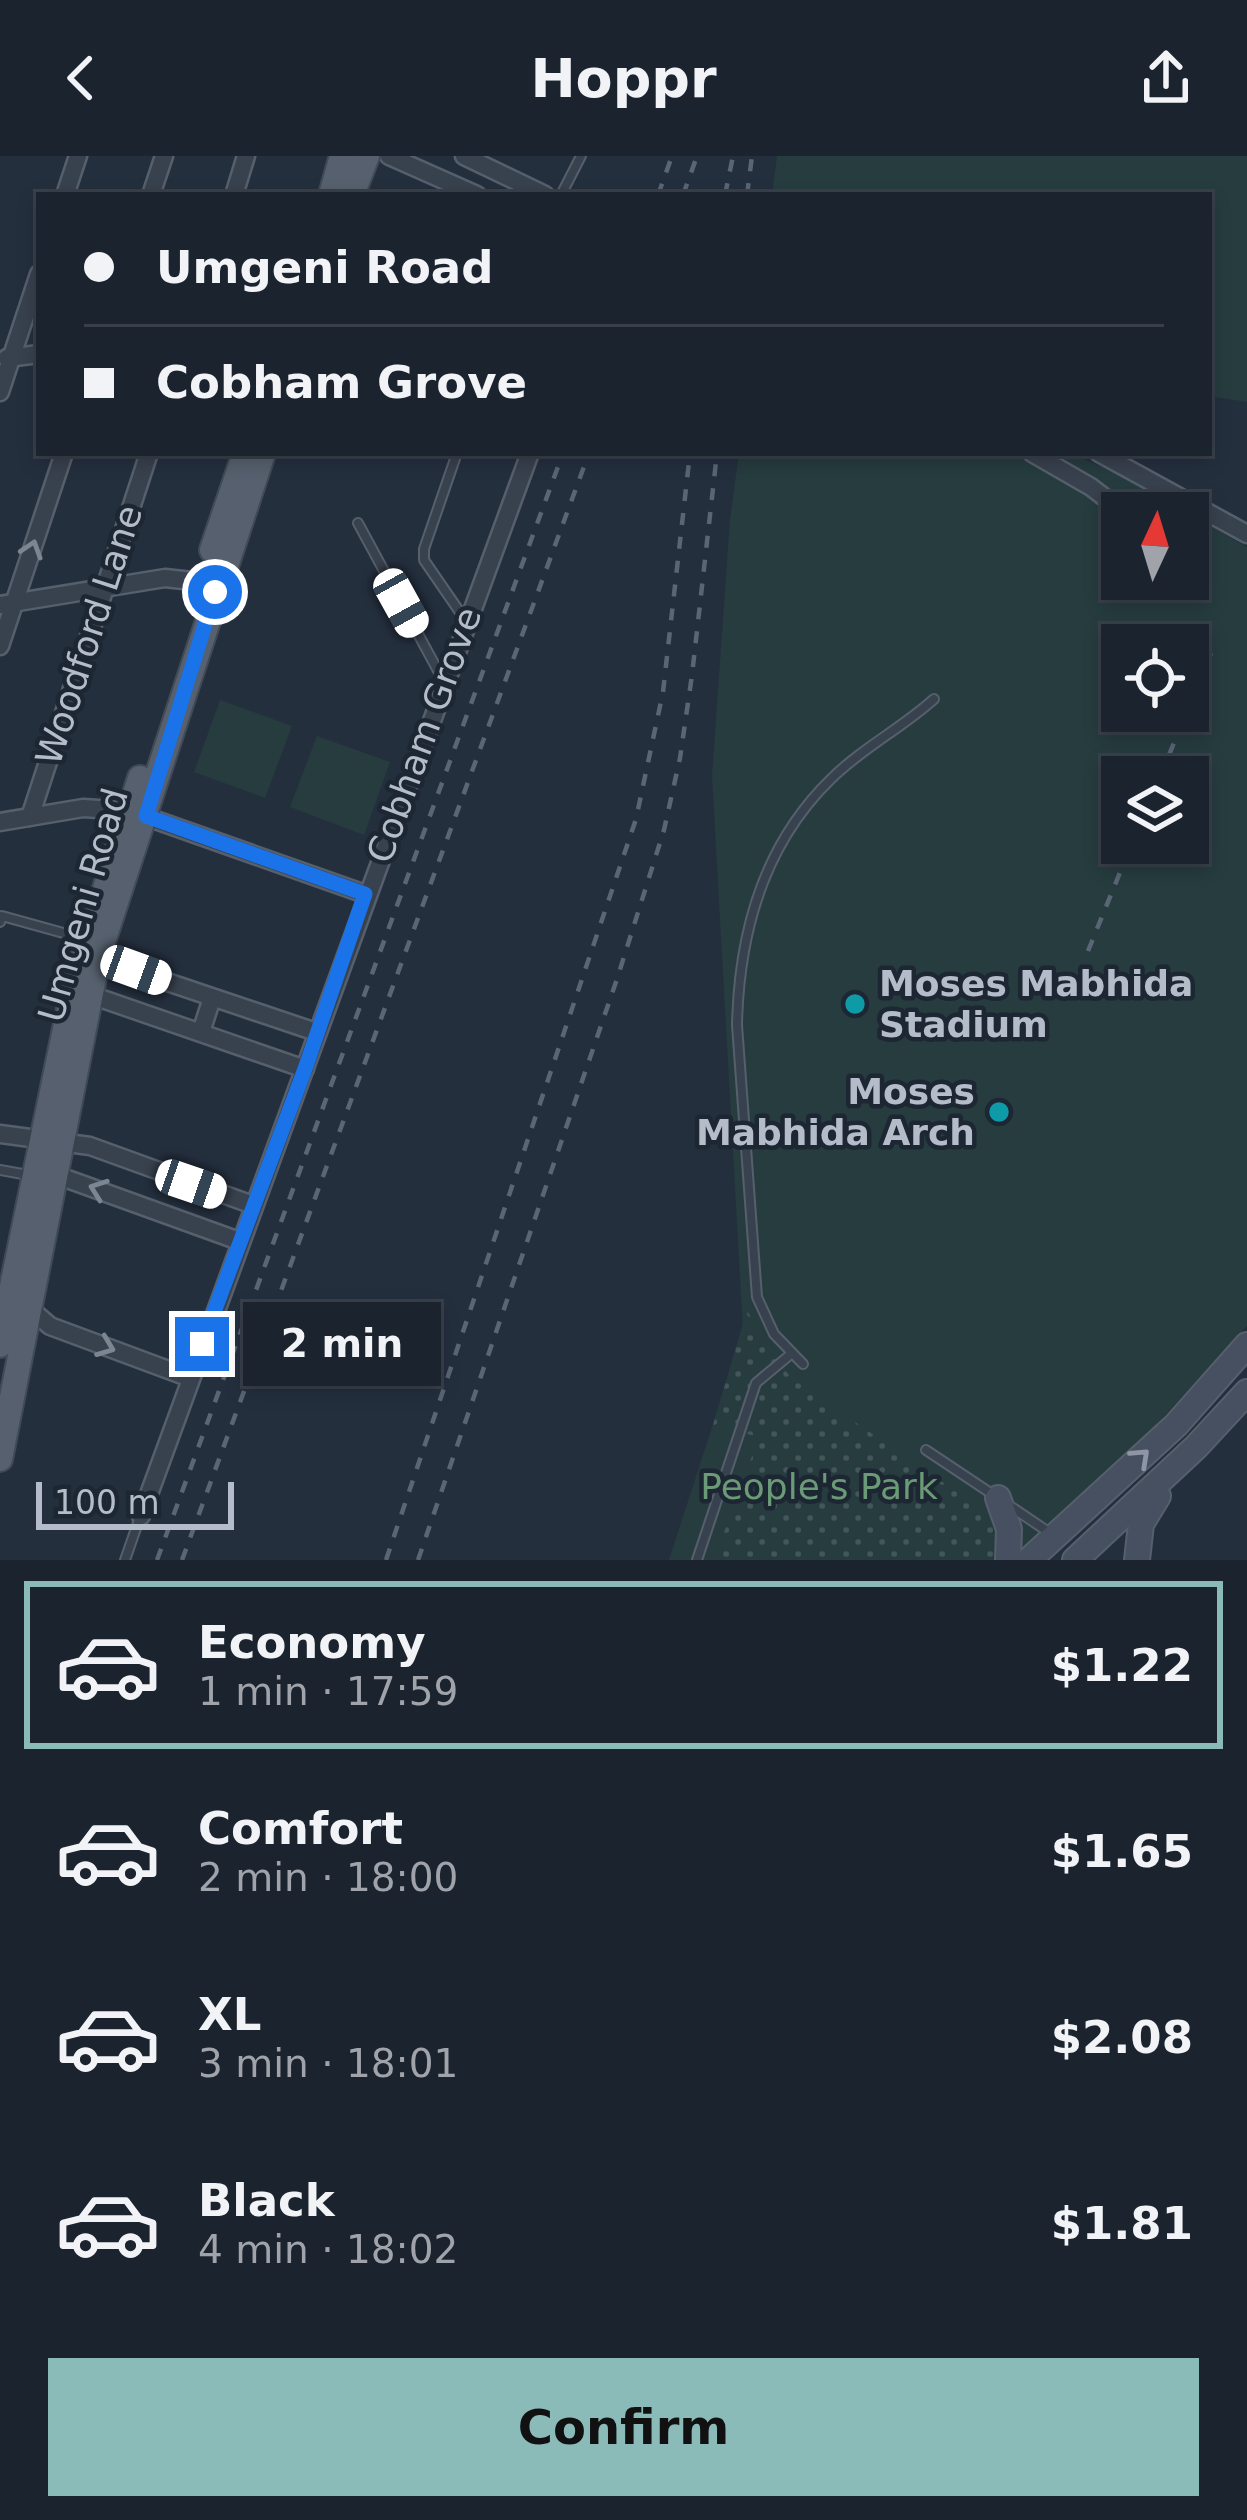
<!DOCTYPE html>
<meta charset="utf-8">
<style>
:root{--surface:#1b232e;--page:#282f3a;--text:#f1f3f6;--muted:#a0a4aa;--line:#39404a;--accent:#8bbbb9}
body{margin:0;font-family:"DejaVu Sans",sans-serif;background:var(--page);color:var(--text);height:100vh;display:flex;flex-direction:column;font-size:45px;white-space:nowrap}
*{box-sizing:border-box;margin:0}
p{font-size:39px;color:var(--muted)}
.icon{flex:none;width:66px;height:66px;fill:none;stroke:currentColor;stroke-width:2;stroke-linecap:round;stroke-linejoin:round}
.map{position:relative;height:1404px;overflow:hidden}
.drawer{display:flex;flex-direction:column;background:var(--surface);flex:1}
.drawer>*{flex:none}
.banner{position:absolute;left:36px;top:36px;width:1176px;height:264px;border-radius:0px;box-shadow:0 6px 18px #0003,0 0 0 3px var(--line);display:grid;align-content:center;height:264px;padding:0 48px;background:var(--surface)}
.needle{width:78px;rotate:4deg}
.controls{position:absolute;left:1101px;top:336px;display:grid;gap:24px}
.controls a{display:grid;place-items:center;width:108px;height:108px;border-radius:0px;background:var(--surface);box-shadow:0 6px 18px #0003,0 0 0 3px var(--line);font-size:60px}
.scale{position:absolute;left:36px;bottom:30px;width:198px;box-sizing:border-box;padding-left:12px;border:6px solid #b4bcc9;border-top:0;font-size:33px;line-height:42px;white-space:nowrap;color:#b4bcc9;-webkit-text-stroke:9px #1d2633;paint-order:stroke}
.end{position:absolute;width:54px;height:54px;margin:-27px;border:15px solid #1a73e8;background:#fff;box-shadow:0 0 0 6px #fff}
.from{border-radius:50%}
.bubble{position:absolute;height:84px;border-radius:0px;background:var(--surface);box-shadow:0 6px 18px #0003,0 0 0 3px var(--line);font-size:39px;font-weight:700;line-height:84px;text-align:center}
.car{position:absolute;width:36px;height:72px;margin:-36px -18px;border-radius:15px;box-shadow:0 0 9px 3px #0007;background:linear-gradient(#fff 24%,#345 0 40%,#fff 0 76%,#345 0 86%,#fff 0)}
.banner b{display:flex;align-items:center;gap:42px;height:114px;font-size:45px}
.banner b+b{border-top:3px solid var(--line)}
.banner i{width:30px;height:30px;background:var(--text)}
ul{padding:21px 0 0;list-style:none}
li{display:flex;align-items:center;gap:36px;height:168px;margin:0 24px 18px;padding:0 24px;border:6px solid transparent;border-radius:0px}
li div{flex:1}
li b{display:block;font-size:45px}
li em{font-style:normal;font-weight:700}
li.active{border-color:var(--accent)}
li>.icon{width:108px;height:108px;stroke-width:1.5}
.primary-button{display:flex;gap:24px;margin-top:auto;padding:24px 48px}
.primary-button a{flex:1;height:138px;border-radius:0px;background:var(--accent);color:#111;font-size:48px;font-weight:700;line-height:138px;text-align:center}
header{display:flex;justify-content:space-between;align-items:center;height:156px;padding:0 48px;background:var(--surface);font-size:54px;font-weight:700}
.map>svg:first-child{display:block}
</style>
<header><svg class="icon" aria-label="back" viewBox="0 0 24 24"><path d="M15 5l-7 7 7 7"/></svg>Hoppr<svg class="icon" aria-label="share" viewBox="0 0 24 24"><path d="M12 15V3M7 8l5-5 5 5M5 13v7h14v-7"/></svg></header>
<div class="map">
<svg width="1247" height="1404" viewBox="0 0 1247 1404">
<defs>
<pattern id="park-dots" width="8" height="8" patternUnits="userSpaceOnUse" patternTransform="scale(3)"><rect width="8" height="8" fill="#263c3f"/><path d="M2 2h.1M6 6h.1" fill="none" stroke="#435659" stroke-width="1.8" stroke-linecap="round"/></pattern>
</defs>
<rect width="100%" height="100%" fill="#242f3e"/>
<g fill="#263c3f" fill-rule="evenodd">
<polygon points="777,0 1247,0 1247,246 1209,240 1209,39 772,39"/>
<path d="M739,297H1069L1112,315L1187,357H1122V423H1188V357L1247,391V1170L1125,1303L1013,1404H669L743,1175L712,620L730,363ZM1122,489H1188V555H1122ZM1122,621H1188V687H1122Z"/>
<polygon points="220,544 292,570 265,642 194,616"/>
<polygon points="317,580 390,606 364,679 290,651"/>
</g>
<polygon fill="url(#park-dots)" points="747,1154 760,1180 791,1222 996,1363 1002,1404 714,1404 759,1281 713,1269"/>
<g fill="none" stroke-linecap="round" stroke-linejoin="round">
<g stroke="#565f6c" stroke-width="12">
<g id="lane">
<polyline points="561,39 581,0"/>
<polyline points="457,297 424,393 424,404 466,465"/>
<polyline points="358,367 443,524"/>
<polyline points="0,766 2,760 85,783"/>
<polyline points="0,1014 28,1019"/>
<path d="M803,1208L774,1178L757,1141L737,869C739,778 763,689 831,623C862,592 902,572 934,543"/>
<polyline points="926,1294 995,1340"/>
<polyline points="1007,1348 1050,1377"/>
<polyline points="125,1404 140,1361"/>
<polyline points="697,1404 756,1227 791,1198"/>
</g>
</g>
<g stroke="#565f6c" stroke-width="21">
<g id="street">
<polyline points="389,0 477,39"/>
<polyline points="464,0 545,39"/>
<polyline points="65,39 78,0"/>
<polyline points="151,39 164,0"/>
<polyline points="234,39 246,0"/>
<polyline points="7,202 39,198"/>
<polyline points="0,236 39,118"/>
<polyline points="1032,297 1091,331 1125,357"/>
<polyline points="1099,297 1247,378"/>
<polyline points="0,449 165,422 201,426"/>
<polyline points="0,490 64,297"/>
<polyline points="30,661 149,297"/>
<polyline points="0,666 83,652 130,655 365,738"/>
<polyline points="90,800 316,876"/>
<polyline points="85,837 305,913"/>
<polyline points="201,876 212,842"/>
<polyline points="0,978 90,990 253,1049"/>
<polyline points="48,1016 239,1085"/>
<polyline points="28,1151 50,1170 190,1222"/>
<polyline points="141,1360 530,297"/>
</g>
</g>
<g stroke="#565f6c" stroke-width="28">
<g id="secondary">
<polyline points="998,1342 1009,1373 1008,1404"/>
<polyline points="1029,1404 1176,1269 1247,1189"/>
<polyline points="1075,1404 1196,1291 1247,1236"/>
<polyline points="1137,1404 1141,1368 1158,1340"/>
</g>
</g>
<g stroke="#414a57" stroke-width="28">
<g id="primary">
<polyline points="331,39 342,0"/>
<polyline points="352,39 367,0"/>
<polyline points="212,394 245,297"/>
<polyline points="0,1189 73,834 140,622"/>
<polyline points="0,1303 98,801 263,297"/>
</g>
</g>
<use href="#lane" stroke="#38414e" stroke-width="8"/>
<use href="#street" stroke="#38414e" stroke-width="16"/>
<use href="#secondary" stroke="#465061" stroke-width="24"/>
<use href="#primary" stroke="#56606e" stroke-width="24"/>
<g stroke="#5a6575" stroke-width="4.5" stroke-dasharray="12 12" stroke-linecap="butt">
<polyline points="658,39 672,0"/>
<polyline points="683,39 697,0"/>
<polyline points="725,39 733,0"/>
<polyline points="747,39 752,0"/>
<polyline points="1188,552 1211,497"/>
<polyline points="1160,621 1187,555"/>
<polyline points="1088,795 1132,687"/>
<polyline points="157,1404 563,297"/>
<polyline points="182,1404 589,297"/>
<polyline points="386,1404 636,663 663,536 690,297"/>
<polyline points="418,1404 617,823 664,674 680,602 692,519 717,297"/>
</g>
</g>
<defs><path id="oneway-chevron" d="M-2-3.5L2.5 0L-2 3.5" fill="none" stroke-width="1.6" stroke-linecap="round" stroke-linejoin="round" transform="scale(3)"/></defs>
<g stroke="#7c8592">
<use href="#oneway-chevron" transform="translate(32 393) rotate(-72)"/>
<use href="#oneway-chevron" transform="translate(98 1033) rotate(-160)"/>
<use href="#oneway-chevron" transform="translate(106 1191) rotate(21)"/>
</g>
<use stroke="#8e96a5" href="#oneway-chevron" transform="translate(1141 1301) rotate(-43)"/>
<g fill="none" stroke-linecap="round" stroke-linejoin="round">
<polyline stroke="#1a73e8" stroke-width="15" points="202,1188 305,913 365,738 146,660 215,436"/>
</g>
<g fill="#0f9aa8" stroke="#1d2633" stroke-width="4.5">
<circle cx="855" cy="848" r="12"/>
<circle cx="999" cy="956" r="12"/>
</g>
<g text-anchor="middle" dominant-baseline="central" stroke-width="9" stroke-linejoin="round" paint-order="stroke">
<g font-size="36" fill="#b4bcc9" stroke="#1d2633">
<text transform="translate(89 479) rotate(-72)">Woodford Lane</text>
<text transform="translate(424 579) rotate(-70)">Cobham Grove</text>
<text transform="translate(83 749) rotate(-74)">Umgeni Road</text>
</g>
<g font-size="36" font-weight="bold" fill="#b4bcc9" stroke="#1d2633" text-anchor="start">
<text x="879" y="827">Moses Mabhida<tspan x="879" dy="41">Stadium</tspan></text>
<text x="975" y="935" text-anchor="end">Moses<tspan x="975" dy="41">Mabhida Arch</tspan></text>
</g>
<g font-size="36" fill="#6b9a76" stroke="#1d2633">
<text x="819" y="1330">People's Park</text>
</g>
</g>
</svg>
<div class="controls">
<a><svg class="needle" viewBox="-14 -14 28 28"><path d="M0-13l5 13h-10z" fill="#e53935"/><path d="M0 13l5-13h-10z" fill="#a0a4aa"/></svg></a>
<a><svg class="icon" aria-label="locate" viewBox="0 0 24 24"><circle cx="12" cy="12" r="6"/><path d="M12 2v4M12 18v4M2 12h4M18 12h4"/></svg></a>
<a><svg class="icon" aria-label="layers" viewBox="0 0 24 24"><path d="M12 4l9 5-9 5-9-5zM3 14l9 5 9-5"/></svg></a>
</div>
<div class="scale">100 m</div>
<i class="end from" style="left:215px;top:436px"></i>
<i class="end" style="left:202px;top:1188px"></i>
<div class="bubble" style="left:243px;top:1146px;width:198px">2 min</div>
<i class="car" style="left:401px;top:447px;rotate:151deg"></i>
<i class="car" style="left:136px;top:814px;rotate:110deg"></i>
<i class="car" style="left:191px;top:1028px;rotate:109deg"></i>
<div class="banner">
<b><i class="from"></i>Umgeni Road</b>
<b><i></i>Cobham Grove</b>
</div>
</div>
<section class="drawer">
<ul>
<li class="active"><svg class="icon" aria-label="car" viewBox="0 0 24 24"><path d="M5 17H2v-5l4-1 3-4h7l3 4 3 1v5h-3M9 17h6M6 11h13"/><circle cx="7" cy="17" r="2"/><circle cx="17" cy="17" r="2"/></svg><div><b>Economy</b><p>1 min · 17:59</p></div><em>$1.22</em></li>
<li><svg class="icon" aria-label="car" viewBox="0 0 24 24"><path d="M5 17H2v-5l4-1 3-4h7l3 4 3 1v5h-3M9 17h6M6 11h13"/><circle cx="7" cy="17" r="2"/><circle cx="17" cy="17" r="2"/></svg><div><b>Comfort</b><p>2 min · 18:00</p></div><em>$1.65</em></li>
<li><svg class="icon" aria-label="car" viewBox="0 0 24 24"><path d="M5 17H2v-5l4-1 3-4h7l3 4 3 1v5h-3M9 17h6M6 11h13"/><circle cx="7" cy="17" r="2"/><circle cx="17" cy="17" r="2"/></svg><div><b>XL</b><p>3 min · 18:01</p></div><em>$2.08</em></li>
<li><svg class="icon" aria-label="car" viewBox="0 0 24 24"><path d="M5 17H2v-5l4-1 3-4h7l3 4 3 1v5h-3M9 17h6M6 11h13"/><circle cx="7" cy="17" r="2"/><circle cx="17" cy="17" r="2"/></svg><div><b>Black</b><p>4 min · 18:02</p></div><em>$1.81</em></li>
</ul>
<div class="primary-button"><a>Confirm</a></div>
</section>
